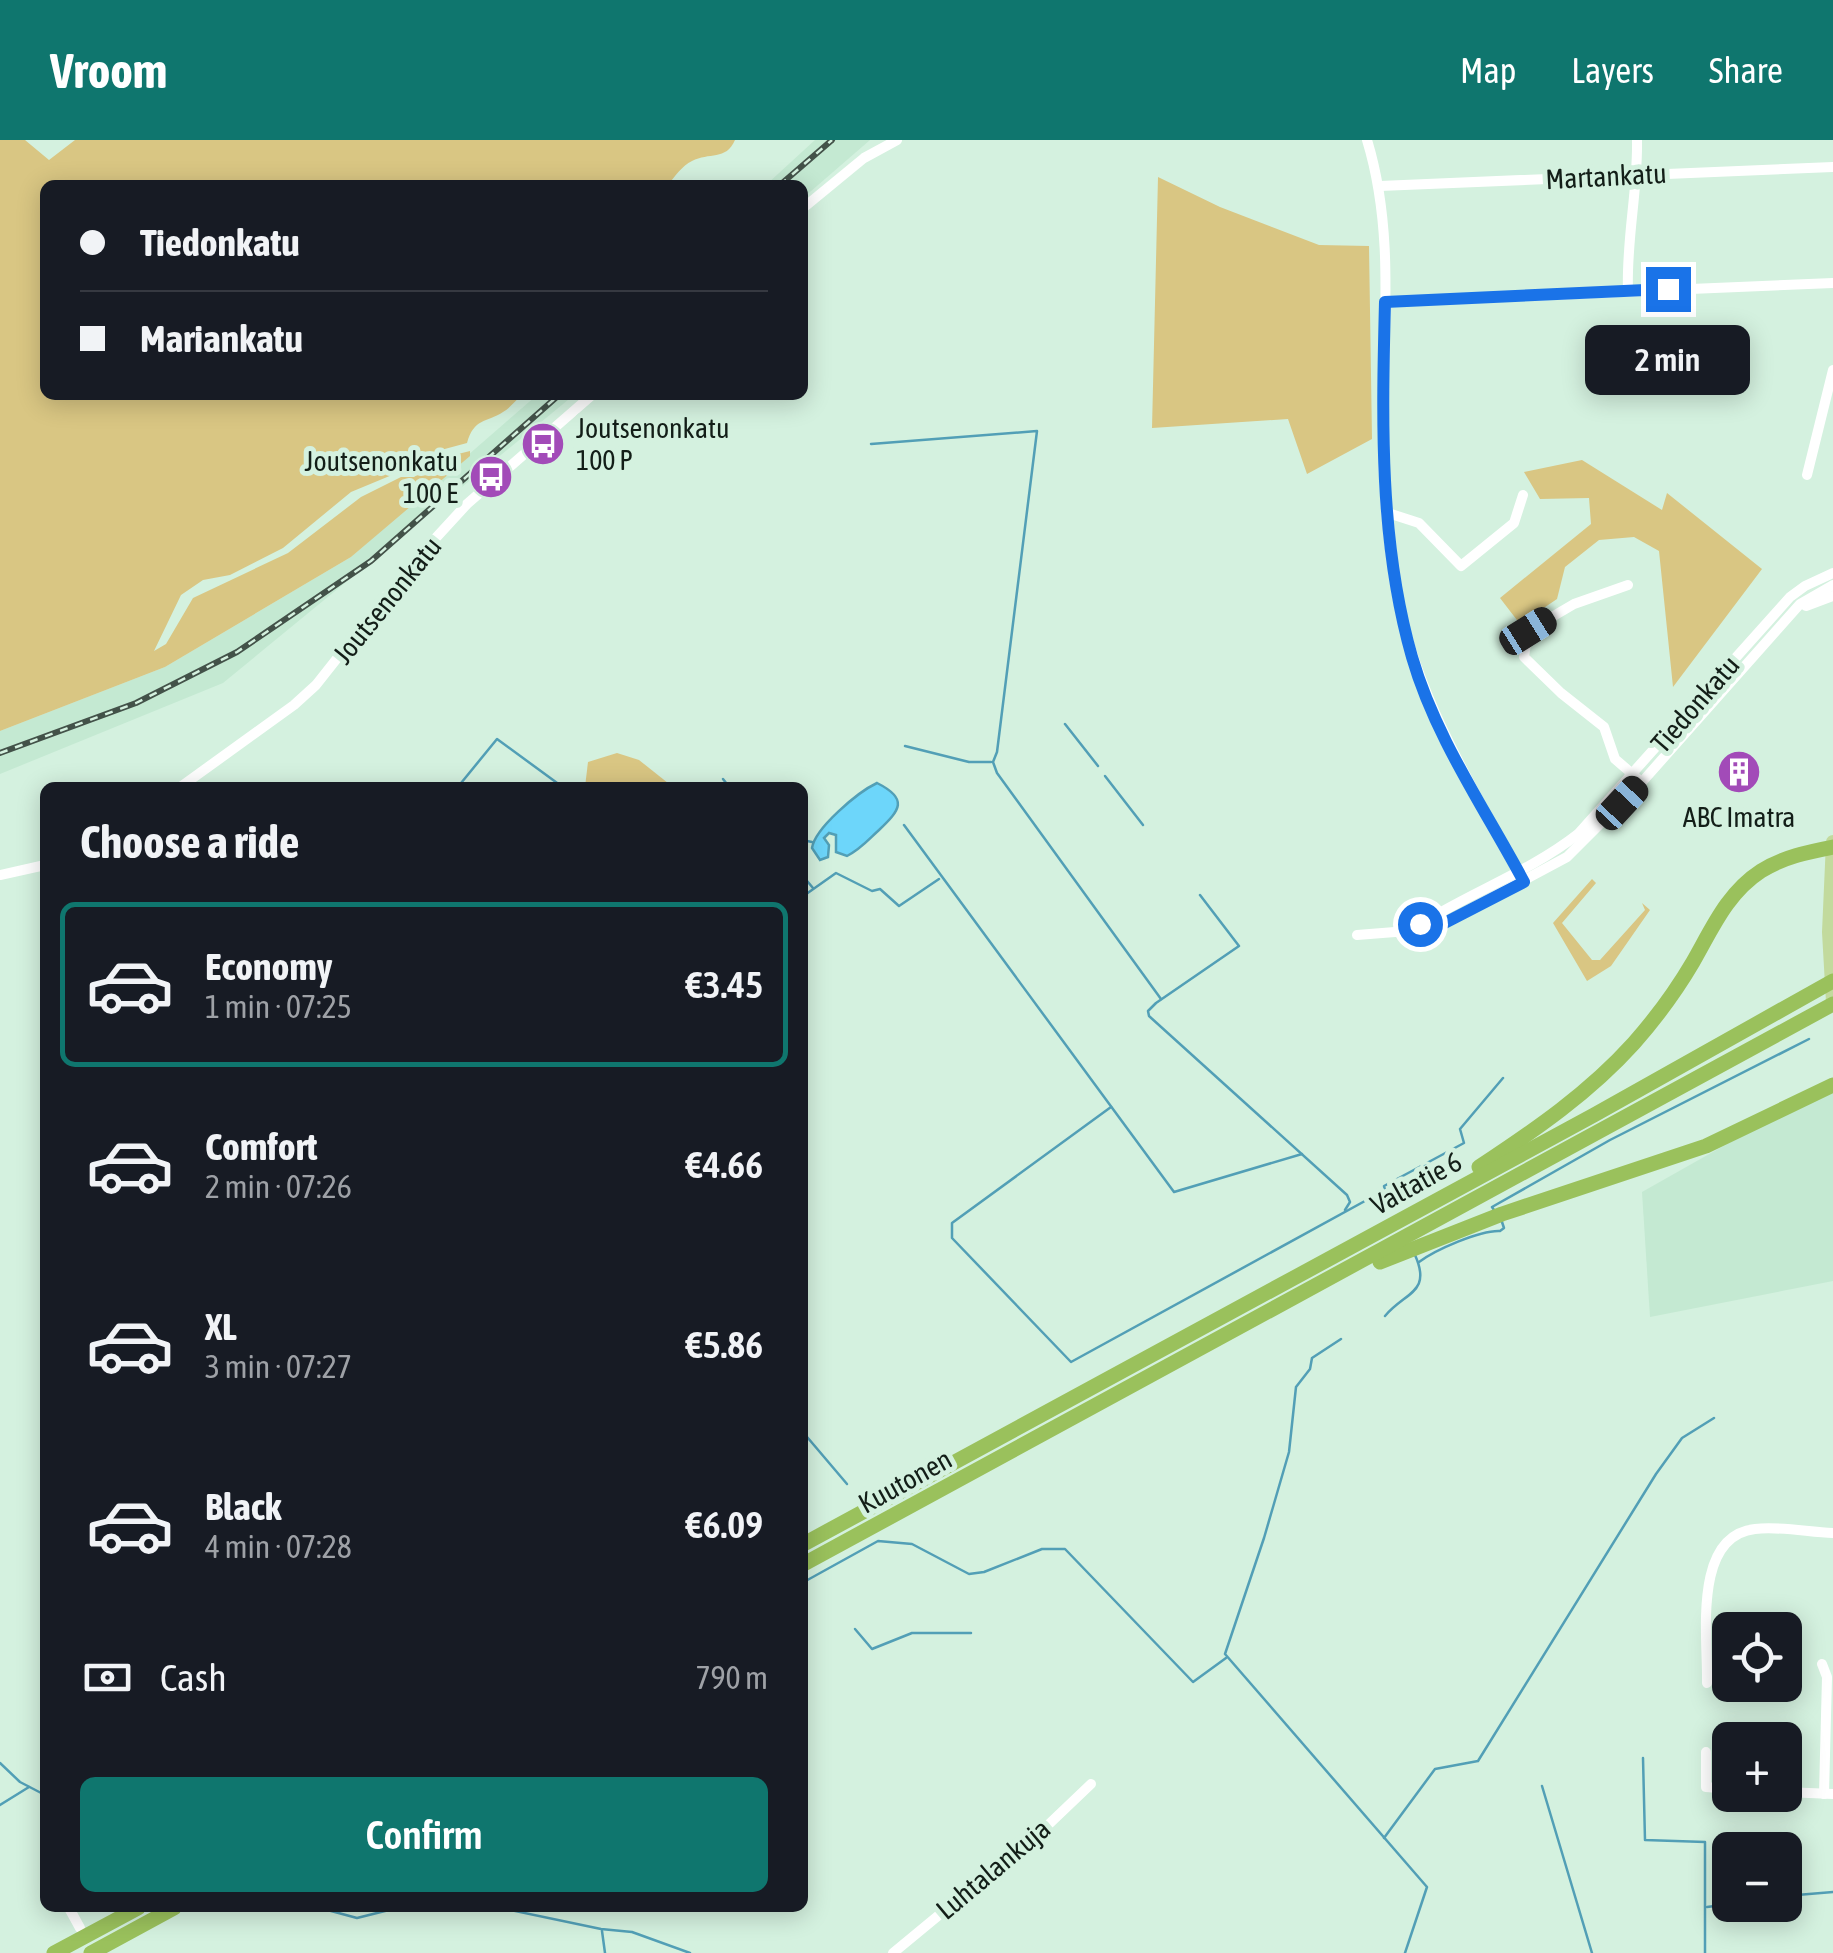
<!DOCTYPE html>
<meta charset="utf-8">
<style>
:root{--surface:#171b24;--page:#242831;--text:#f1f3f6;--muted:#9ea1a6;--line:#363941;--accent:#0f766e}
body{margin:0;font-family:"Asap Condensed",sans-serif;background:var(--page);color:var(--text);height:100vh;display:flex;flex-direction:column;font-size:38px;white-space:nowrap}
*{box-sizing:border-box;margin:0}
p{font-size:32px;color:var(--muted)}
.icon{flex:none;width:55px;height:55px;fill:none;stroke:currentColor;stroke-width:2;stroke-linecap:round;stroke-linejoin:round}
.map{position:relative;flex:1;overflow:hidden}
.sheet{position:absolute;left:40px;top:642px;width:768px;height:1130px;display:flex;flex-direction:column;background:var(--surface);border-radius:15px;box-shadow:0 5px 25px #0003}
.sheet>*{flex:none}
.hud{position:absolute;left:40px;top:40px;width:768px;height:220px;border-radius:15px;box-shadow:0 5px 25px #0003;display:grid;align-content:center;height:220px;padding:0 40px;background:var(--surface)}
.buttons{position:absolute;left:1712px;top:1472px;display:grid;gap:20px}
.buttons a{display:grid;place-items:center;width:90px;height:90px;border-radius:15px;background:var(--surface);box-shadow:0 5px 25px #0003;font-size:50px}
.end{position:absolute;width:45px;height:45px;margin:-22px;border:12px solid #1a73e8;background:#fff;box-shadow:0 0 0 5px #fff}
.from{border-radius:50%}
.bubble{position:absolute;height:70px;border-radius:15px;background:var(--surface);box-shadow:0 5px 25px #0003;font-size:32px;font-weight:600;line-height:70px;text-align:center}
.car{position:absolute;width:30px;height:60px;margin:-30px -15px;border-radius:12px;box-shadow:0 0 8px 2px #0007;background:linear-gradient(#222 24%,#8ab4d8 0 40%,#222 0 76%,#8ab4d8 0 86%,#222 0)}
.hud b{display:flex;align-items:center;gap:35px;height:95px;font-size:38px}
.hud b+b{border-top:2px solid var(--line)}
.hud i{width:25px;height:25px;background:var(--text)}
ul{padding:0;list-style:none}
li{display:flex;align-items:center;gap:30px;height:165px;margin:0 20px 15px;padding:0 20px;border:5px solid transparent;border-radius:15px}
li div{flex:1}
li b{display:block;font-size:38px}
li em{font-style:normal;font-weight:600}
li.active{border-color:var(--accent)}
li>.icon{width:90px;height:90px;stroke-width:1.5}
h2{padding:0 40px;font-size:45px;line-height:120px}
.pay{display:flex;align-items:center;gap:25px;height:110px;padding:0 40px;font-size:38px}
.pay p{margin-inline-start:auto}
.button{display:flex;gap:20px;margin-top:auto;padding:20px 40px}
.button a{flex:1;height:115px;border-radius:15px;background:var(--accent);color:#fff;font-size:40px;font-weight:600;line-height:115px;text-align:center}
header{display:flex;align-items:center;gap:60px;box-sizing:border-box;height:140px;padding:0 50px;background:var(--accent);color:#fff}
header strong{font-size:48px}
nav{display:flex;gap:55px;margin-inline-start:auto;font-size:35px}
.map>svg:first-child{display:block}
</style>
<header>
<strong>Vroom</strong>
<nav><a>Map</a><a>Layers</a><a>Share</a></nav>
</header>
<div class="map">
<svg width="1833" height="1813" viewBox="0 0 1833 1813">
<rect width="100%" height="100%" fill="#d4f1df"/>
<g fill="#c4e9d2">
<polygon points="815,0 870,0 803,58 802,45 766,45"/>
<polygon points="537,255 574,255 223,543 0,634 0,591 165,527 351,417"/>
<polygon points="1833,944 1833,1141 1650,1177 1642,1052"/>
</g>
<g fill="#d9c683">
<path d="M0,0H25L49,20L75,0H735C726,21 709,12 692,21C682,26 675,36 668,45H45V255H522C516,260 510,268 503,272C486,283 474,278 467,303L415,317L392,335L351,352L283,408L230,435L203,440L181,455L154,511L166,504L193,458L288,413L361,357L401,337H414L442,318L470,311V316L351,417L165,527L0,591Z"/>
<polygon points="1158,37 1220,67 1319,105 1369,106 1372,299 1307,334 1288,279 1152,288"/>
<polygon points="1582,320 1662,370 1667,353 1762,429 1673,547 1659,411 1634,397 1599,400 1565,427 1557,459 1520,484 1500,458 1591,384 1589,358 1540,359 1524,332"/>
<polygon points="617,613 639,620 673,647 585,647 588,622"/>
<polygon points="1592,739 1596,743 1562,783 1592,820 1600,820 1645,770 1642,763 1650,770 1611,826 1587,841 1553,783"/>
</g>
<path fill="#6dd6fa" stroke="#529fb6" stroke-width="2.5" d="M877,643C909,659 900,670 879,690C868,700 861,709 847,716L836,712V695L829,693L824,698L829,705L828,717L820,720L812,708C815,688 858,652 877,643Z"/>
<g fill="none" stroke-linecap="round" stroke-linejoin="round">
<g stroke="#529fb6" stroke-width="2.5">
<polyline points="871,304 1037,291 997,612 993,622 997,633 1161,859"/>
<polyline points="1065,584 1098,626"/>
<polyline points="905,606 969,622 991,622"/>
<polyline points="1105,636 1143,685"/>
<polyline points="723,639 730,648"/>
<polyline points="457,648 497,599 564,648"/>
<polyline points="904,685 1174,1052 1302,1014"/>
<polyline points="802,700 812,702"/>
<polyline points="802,735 813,748"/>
<polyline points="1200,755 1239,806 1156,863 1148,871 1149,876 1347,1055 1350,1062 1345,1070"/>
<polyline points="802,757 836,733 872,751 880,749 899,766 939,739"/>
<polyline points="1111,967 952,1083 952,1098 1071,1222 1385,1050 1384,1046 1464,1003 1460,989 1503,938"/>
<polyline points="1494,1070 1492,1067 1610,1000 1809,899"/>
<path d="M1419,1122C1435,1110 1480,1090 1500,1091L1504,1088L1501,1079"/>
<path d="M1385,1176C1405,1152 1432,1153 1415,1115"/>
<polyline points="1341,1199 1312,1218 1310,1229 1296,1247 1289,1312 1264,1398 1225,1514 1427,1747 1405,1813"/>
<polyline points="802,1291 847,1344"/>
<polyline points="802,1443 878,1401 912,1404 969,1434 984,1432 1042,1409 1065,1409 1193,1542 1226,1518"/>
<polyline points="855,1489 872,1509 912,1493 971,1493"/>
<polyline points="1643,1618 1645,1700 1705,1702 1705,1813"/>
<polyline points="0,1623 20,1642 45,1655"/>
<polyline points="1542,1646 1592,1813"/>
<polyline points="0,1665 29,1647"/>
<polyline points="1384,1698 1435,1629 1478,1621 1656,1334 1682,1298 1714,1278"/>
<polyline points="1785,1756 1833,1752"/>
<polyline points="1707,1767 1730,1764"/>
<polyline points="320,1768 357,1778 397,1768"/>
<polyline points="501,1768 601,1789 632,1792 690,1813"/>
<polyline points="602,1791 605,1813"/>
</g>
<g stroke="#fff" stroke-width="10">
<path d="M1367,0C1394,88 1384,180 1383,271C1382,328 1386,388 1395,444C1413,553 1472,646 1523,742"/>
<polyline points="1380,46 1833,27"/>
<polyline points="802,69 864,18 897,0"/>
<path d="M1628,151C1626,100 1638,51 1637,0"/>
<polyline points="1385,162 1833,143"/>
<polyline points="1807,335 1833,230"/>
<polyline points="1388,373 1419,383 1461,426 1514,383 1523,355"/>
<polyline points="1628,445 1574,464 1528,491 1524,517 1561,553 1604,587 1615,619 1637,638"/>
<polyline points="1806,466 1833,456"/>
<polyline points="179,648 294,565 316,545 410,426 467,364 592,255"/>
<polyline points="0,735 45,725"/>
<path d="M1408,792C1463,755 1527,734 1578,694L1790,457L1805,446L1833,433"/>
<polyline points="1357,795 1433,789 1567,717 1642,642 1800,464 1833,445"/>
<polyline points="1822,1524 1827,1537 1824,1654"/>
<path d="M1707,1543C1708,1498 1692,1396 1755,1389C1780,1386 1808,1392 1833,1393"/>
<polyline points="1706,1612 1706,1647 1730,1649"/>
<polyline points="1785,1652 1833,1654"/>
<polyline points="69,1768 80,1788"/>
<polyline points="893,1813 1048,1685 1091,1644"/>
</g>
<polyline stroke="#c2da9d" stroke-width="14" points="1833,702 1829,792 1833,862"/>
<g stroke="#9ac15c" stroke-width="15">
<path d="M1479,1027C1535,990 1589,953 1634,903C1656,878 1676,851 1693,822C1712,789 1727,753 1761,731C1783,717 1808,712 1833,707"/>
<polyline points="1380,1122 1502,1074 1706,1006 1833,945"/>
<polyline points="802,1405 1594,975 1833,841"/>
<polyline points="802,1425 1833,864"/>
<polyline points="54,1813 138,1768"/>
<polyline points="91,1813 174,1768"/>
</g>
<g stroke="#435249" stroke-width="6">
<g id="rail">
<polyline points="780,45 832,0"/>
<polyline points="0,613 136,563 237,512 371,421 559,255"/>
</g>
</g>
<use href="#rail" stroke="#d4f1df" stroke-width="2.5" stroke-dasharray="8" stroke-linecap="butt"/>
</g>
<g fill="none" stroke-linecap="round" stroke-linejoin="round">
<path stroke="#1a73e8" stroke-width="12" d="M1420,784L1408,792L1433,789L1524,742C1485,669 1435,597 1412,517C1379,402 1382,280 1385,162L1668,149"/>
</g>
<defs>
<g id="bus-disc" transform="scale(2.25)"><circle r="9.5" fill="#a24bb8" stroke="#d4f1df"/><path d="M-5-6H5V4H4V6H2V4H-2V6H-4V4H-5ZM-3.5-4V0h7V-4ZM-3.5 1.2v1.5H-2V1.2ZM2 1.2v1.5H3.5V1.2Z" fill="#fff"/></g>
<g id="building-disc" transform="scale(2.25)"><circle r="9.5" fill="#a24bb8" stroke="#d4f1df"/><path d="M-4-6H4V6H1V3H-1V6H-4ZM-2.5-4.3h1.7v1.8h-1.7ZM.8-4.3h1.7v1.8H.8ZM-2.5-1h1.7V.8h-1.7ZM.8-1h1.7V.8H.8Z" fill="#fff"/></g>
</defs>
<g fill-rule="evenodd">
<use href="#bus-disc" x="543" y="304"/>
<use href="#bus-disc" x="491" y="337"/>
<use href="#building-disc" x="1739" y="632"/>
</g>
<g text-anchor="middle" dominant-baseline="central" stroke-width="10" stroke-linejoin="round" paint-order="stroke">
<g font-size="28" fill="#131e18" stroke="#d4f1df">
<text transform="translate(1606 36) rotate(-3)">Martankatu</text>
<text transform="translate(387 460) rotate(-51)">Joutsenonkatu</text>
<text transform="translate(1695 564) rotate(-49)">Tiedonkatu</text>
<text transform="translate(1416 1043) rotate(-29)">Valtatie 6</text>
<text transform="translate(905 1341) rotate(-29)">Kuutonen</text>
<text transform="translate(993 1729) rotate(-40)">Luhtalankuja</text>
</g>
<g font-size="28" fill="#131e18" stroke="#d4f1df" text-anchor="start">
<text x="576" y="288">Joutsenonkatu<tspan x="576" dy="32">100 P</tspan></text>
<text x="458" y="321" text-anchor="end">Joutsenonkatu<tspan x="458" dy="32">100 E</tspan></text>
<text x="1739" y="677" text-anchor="middle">ABC Imatra</text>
</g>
</g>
</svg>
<div class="buttons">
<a><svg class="icon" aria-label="locate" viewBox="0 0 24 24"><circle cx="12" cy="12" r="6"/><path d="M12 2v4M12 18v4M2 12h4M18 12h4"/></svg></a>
<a>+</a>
<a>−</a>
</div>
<i class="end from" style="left:1420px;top:784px"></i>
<i class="end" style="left:1668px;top:149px"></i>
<div class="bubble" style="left:1585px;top:185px;width:165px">2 min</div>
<i class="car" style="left:1528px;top:491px;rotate:58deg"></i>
<i class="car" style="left:1622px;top:663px;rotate:43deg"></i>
<div class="hud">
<b><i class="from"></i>Tiedonkatu</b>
<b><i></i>Mariankatu</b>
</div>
<section class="sheet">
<h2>Choose a ride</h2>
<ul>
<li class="active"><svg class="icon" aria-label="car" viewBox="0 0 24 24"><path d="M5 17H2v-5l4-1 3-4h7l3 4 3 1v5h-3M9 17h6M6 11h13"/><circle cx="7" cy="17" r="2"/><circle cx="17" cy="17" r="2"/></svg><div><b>Economy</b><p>1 min · 07:25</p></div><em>€3.45</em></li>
<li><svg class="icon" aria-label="car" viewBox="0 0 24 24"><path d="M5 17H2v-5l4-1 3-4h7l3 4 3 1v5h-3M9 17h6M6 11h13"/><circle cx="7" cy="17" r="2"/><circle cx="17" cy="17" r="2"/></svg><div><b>Comfort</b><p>2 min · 07:26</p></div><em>€4.66</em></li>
<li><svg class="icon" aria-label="car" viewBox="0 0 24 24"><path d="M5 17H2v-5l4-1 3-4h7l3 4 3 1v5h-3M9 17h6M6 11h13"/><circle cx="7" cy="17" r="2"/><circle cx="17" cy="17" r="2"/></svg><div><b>XL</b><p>3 min · 07:27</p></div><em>€5.86</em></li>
<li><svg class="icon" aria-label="car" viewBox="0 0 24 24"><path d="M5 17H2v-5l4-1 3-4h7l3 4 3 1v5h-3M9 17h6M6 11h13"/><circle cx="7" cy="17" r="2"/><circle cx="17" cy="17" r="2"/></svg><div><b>Black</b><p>4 min · 07:28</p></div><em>€6.09</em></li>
</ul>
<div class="pay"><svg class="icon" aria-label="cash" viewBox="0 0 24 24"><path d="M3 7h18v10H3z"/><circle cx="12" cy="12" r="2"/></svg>Cash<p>790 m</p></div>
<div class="button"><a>Confirm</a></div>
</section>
</div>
